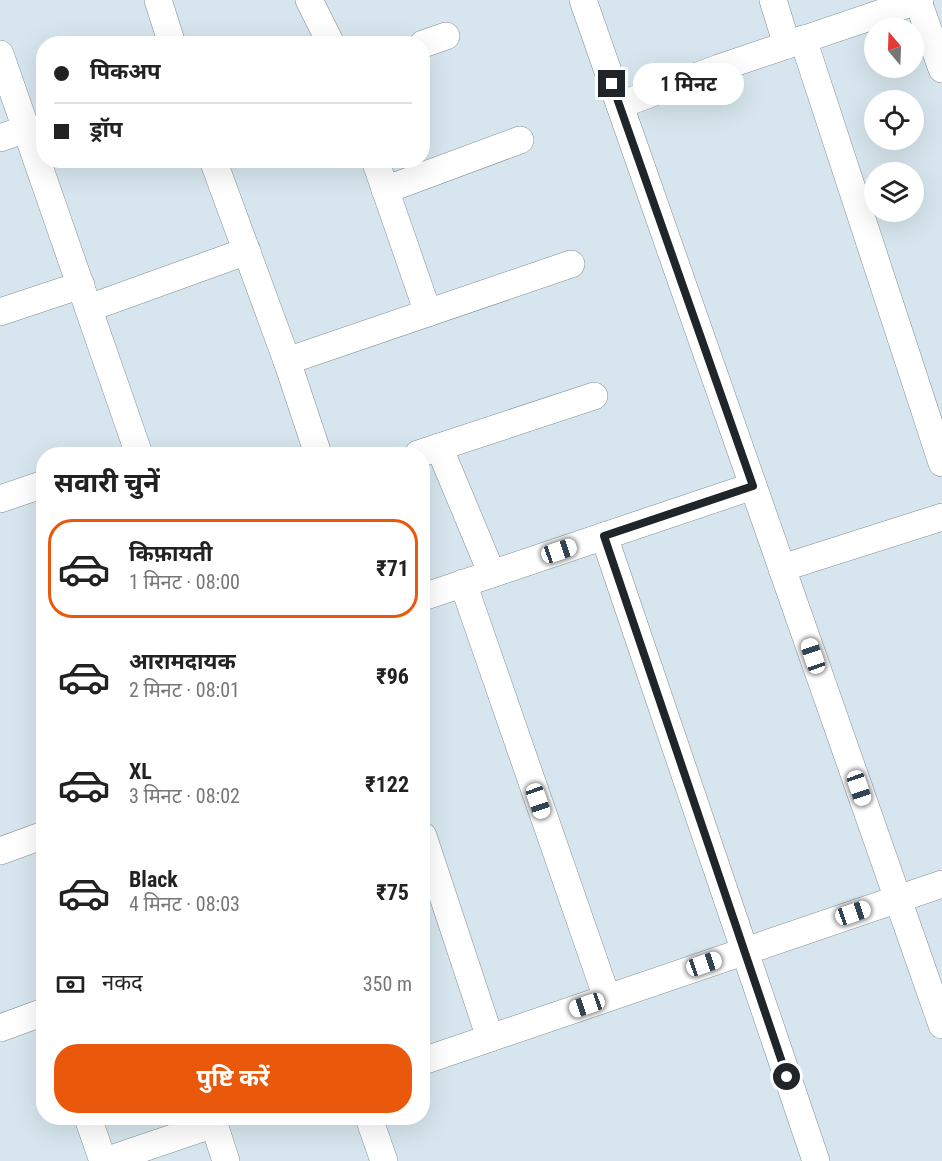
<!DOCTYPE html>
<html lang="hi">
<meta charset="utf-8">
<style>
:root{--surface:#fff;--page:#f2f2f2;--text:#222;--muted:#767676;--line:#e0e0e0;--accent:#ea580c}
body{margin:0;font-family:"Roboto Condensed","Noto Sans Devanagari",sans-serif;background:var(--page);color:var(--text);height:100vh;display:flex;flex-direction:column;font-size:22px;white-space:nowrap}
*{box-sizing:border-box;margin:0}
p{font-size:20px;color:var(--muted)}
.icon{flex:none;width:33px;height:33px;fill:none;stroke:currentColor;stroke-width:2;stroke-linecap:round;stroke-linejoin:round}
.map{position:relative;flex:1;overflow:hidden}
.sheet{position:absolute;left:36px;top:447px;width:394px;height:678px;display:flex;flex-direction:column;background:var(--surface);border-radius:24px;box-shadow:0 6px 24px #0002}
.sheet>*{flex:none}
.banner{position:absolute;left:36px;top:36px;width:394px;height:132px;border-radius:24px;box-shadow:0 6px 24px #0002;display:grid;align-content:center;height:132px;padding:0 18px;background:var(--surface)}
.needle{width:39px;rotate:341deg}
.tools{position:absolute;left:864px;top:18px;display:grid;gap:12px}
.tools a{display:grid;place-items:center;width:60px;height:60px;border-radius:50%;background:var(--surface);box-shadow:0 6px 24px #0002;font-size:30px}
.end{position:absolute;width:27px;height:27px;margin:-14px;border:8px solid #1f2528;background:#fff;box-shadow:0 0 0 3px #fff}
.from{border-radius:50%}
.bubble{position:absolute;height:42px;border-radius:21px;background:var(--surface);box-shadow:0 6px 24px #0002;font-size:20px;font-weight:700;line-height:42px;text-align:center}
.car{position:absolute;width:18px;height:36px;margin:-18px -9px;border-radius:8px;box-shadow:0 0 4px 2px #0007;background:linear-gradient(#fff 24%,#345 0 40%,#fff 0 76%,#345 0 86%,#fff 0)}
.banner b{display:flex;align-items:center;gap:21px;height:57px;font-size:22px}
.banner b+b{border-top:2px solid var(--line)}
.banner i{width:15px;height:15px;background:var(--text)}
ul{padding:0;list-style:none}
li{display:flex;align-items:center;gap:18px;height:99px;margin:0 12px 9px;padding:0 6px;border:3px solid transparent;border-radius:24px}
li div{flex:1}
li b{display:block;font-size:22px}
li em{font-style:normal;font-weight:700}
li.selected{border-color:var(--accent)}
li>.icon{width:54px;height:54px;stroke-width:1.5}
h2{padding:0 18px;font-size:27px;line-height:72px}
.pay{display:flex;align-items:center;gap:15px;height:66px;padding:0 18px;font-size:22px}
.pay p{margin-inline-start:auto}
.cta{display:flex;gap:12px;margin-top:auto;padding:12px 18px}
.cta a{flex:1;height:69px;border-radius:24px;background:var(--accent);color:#fff;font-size:24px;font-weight:700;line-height:69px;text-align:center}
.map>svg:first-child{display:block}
</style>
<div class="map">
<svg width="942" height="1161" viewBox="0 0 942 1161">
<rect width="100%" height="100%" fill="#d7e6ee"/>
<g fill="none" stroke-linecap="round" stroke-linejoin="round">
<g stroke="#808e95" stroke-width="28">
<g id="minor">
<polyline points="158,0 172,44"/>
<polyline points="309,0 331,44"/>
<polyline points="583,0 942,1025"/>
<polyline points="773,0 787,45"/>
<polyline points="918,1 942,69"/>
<polyline points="803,39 942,463"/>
<polyline points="423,44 446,36"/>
<polyline points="0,54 139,454"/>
<polyline points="620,105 719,68 920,0"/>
<polyline points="0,138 26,129"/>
<polyline points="213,160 287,361 318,454"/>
<polyline points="375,160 428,313"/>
<polyline points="385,190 520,140"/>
<polyline points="89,308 247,251"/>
<polyline points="0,312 81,285"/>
<polyline points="287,361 571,264"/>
<polyline points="439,447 492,574"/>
<polyline points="418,454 594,396"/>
<polyline points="0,499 44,484"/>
<polyline points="604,536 816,1161"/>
<polyline points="782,568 942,517"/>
<polyline points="463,583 607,998"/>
<polyline points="423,597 753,486"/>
<polyline points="423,836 490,1038"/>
<polyline points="0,851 44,835"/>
<polyline points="0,1028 44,1012"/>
<polyline points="423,1061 942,884"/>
<polyline points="88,1118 103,1161"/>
<polyline points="212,1118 226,1161"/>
<polyline points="369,1118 384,1161"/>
<polyline points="105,1161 214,1124"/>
</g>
</g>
<use href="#minor" stroke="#fff" stroke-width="27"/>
</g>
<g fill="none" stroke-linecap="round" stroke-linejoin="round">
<polyline stroke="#1f2528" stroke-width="8" points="612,84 753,486 604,536 787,1077"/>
</g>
</svg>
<div class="tools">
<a><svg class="needle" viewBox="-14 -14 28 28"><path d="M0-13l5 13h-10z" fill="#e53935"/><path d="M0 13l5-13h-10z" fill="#767676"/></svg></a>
<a><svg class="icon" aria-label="locate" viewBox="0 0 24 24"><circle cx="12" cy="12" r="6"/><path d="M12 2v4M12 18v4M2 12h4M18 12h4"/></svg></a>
<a><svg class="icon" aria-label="layers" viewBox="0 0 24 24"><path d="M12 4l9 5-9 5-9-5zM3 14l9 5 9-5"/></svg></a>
</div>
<i class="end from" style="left:787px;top:1077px"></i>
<i class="end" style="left:612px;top:84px"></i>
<div class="bubble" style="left:633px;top:63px;width:111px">1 मिनट</div>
<i class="car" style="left:559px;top:551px;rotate:71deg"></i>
<i class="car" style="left:813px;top:656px;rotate:341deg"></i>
<i class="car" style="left:859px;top:788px;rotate:161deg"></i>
<i class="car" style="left:538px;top:801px;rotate:161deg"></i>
<i class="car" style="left:853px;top:913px;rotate:71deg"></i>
<i class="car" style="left:704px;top:964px;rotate:71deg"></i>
<i class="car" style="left:587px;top:1005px;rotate:251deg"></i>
<div class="banner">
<b><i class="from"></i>पिकअप</b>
<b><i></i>ड्रॉप</b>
</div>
<section class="sheet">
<h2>सवारी चुनें</h2>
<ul>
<li class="selected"><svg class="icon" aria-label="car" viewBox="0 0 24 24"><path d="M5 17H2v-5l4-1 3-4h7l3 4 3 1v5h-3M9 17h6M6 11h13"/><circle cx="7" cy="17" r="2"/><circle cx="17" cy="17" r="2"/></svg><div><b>किफ़ायती</b><p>1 मिनट · 08:00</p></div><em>₹71</em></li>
<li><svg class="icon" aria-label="car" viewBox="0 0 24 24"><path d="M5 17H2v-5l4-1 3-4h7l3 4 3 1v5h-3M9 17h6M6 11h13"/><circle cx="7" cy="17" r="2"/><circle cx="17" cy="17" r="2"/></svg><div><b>आरामदायक</b><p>2 मिनट · 08:01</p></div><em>₹96</em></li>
<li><svg class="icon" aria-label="car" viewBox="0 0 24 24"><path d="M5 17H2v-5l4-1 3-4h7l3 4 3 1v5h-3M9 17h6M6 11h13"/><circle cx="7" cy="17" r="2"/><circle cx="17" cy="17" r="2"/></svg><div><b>XL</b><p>3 मिनट · 08:02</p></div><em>₹122</em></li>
<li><svg class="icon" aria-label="car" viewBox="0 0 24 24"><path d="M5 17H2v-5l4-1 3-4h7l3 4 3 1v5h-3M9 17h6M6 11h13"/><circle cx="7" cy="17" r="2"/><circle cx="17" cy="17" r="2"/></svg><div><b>Black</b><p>4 मिनट · 08:03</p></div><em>₹75</em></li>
</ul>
<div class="pay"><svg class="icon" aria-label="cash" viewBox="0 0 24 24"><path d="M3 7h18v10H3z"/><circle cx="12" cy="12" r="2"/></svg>नकद<p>350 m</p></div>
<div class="cta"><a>पुष्टि करें</a></div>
</section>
</div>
